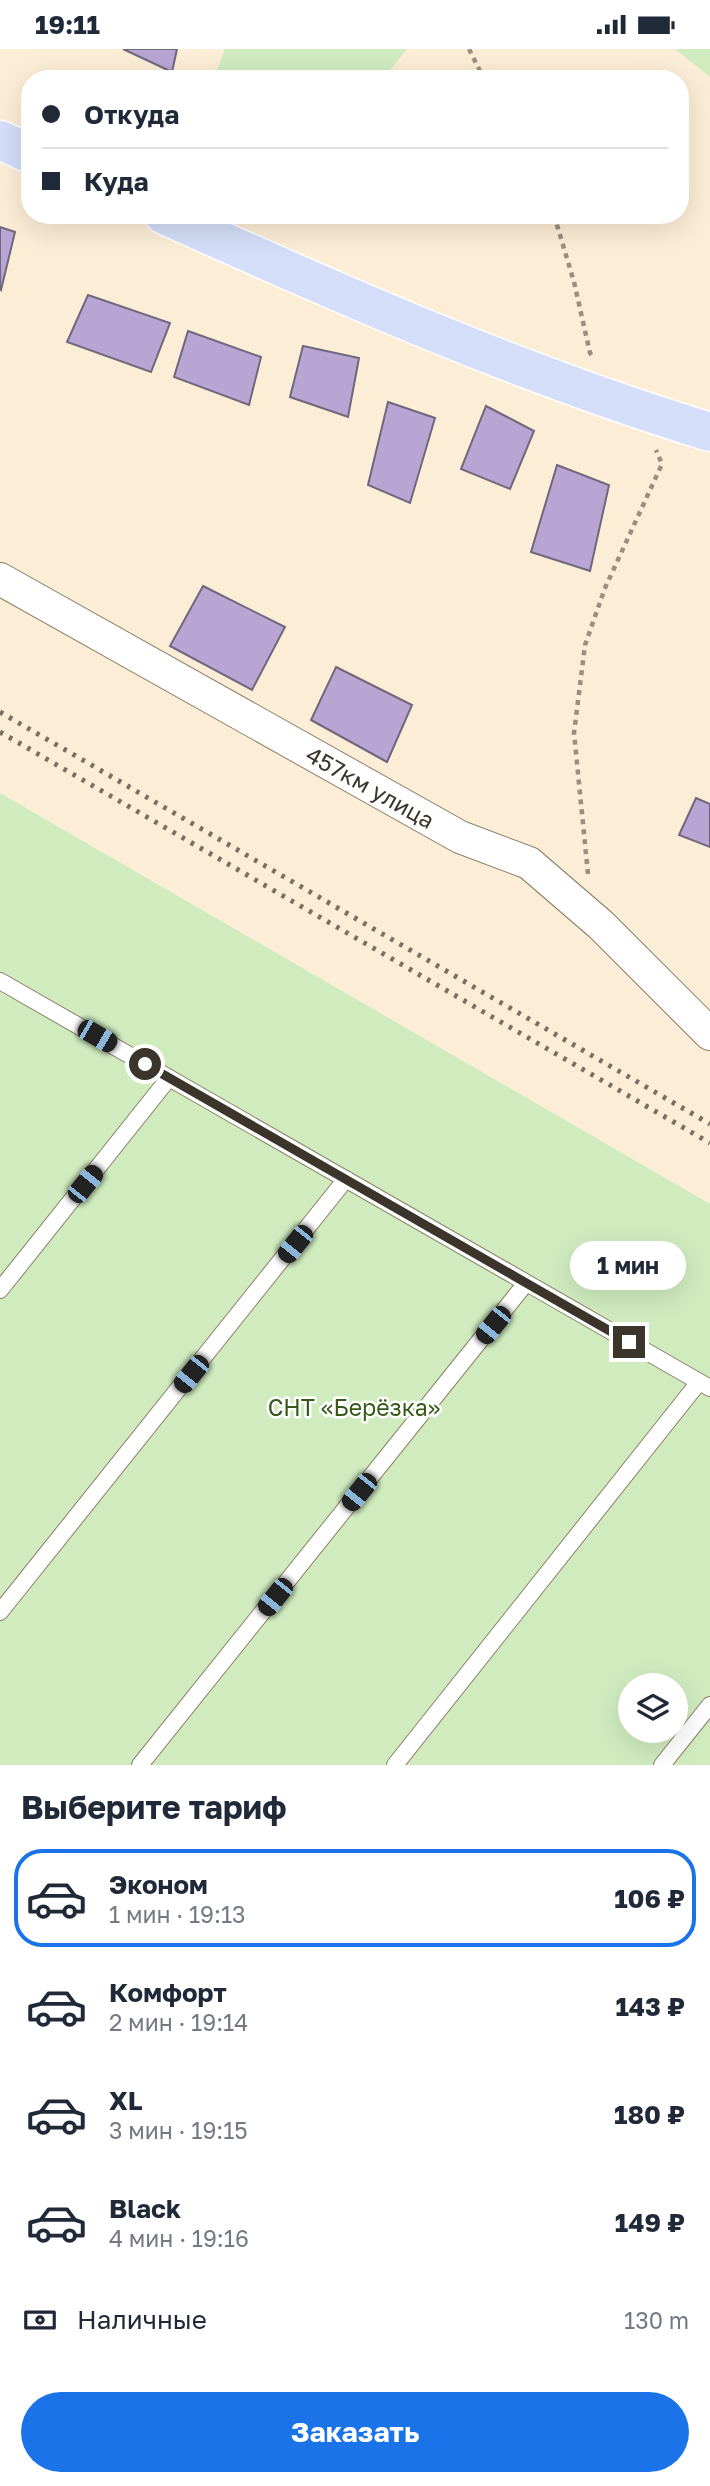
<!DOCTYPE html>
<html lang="ru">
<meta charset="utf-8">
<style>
:root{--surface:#fff;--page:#f6f6f7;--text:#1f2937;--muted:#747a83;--line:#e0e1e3;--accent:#1a73e8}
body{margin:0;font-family:"Golos Text",sans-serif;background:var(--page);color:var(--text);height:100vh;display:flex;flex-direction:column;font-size:26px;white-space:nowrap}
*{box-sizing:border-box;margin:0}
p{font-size:23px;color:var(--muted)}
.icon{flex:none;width:38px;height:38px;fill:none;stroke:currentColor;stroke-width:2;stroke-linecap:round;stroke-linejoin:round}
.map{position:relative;height:1716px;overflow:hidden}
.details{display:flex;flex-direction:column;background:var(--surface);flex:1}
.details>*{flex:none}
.banner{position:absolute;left:21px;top:21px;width:668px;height:154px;border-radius:28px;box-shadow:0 7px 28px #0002;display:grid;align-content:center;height:154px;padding:0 21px;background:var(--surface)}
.buttons{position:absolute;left:618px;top:1624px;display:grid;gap:14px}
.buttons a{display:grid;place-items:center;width:70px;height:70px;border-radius:50%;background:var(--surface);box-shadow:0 7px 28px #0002;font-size:35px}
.end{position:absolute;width:32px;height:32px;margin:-16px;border:9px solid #3b352c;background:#fff;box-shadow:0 0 0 4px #fff}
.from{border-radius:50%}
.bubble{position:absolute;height:49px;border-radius:24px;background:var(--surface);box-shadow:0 7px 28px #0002;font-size:23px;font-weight:700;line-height:49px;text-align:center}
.car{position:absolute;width:21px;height:42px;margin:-21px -10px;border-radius:9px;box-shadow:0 0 5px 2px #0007;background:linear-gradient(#222 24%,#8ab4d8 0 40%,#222 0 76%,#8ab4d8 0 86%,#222 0)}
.banner b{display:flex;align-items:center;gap:24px;height:66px;font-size:26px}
.banner b+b{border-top:2px solid var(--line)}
.banner i{width:18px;height:18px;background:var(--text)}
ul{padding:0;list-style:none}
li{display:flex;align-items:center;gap:21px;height:98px;margin:0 14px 10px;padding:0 7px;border:4px solid transparent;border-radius:28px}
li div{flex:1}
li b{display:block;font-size:26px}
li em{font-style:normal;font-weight:700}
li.active{border-color:var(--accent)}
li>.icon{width:63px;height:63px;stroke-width:1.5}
h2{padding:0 21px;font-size:32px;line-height:84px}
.pay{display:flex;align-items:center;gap:18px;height:77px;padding:0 21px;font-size:26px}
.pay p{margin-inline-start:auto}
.action{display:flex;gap:14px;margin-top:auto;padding:14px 21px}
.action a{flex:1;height:80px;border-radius:42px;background:var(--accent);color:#fff;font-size:28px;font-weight:700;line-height:80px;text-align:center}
.status{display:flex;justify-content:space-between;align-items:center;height:49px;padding:0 35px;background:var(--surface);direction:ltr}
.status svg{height:19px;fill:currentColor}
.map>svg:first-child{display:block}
</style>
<div class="status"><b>19:11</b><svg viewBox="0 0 49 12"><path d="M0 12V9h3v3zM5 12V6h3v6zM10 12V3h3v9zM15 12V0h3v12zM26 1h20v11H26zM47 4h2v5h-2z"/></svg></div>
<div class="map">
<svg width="710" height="1716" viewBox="0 0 710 1716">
<rect width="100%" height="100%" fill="#fcedd6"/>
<g fill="#d0ecbf" fill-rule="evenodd">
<polygon points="225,0 407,0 383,30 214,30"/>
<polygon points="675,0 710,0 710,28"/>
<path d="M0,744L710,1155V1716H0ZM630,1636H676V1682H630Z"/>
</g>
<g fill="#b8a5d3" stroke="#6f677c" stroke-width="2">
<polygon points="123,0 177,0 172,23"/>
<polygon points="0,178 15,183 1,241 0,240"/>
<polygon points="88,246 170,274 151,323 67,293"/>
<polygon points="188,282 261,308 249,356 174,328"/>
<polygon points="303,297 359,309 348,368 290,348"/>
<polygon points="388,353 435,369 410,454 368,436"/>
<polygon points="486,357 534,382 510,440 461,420"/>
<polygon points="557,416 609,436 590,522 531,503"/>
<polygon points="203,537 285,578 252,641 170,597"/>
<polygon points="336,618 412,656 387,713 311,671"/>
<polygon points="696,749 710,755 710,798 679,786"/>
</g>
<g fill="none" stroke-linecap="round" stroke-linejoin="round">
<g stroke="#8c7e69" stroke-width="18">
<g id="service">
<polyline points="0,932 710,1339"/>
<polyline points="0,1241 169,1029"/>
<polyline points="0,1563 346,1130"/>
<polyline points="140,1716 526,1234"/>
<polyline points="395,1716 699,1333"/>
<polyline points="662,1716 710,1656"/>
</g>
</g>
<g stroke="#8c7e69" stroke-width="34">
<g id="minor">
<path id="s1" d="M0,530L460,788L529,814L601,876L710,985"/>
</g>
</g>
<g stroke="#fff" stroke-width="41">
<g id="primary">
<polyline points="0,91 30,105"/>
<path d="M164,166C342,246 523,326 710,383"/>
</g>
</g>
<g stroke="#9a8f7f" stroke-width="4.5" stroke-dasharray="5 5" stroke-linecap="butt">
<polyline points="469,0 484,30"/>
<polyline points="554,166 574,233 590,304 592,307"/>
<polyline points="588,825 574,684 585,596 605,539 662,415 656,401"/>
</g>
<use href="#service" stroke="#fff" stroke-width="16"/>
<use href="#minor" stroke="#fff" stroke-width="32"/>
<use href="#primary" stroke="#d4def8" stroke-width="38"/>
<g stroke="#797062" stroke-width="5" stroke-dasharray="3.5 7" stroke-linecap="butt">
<polyline points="0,663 710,1075"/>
<polyline points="0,683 710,1094"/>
</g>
</g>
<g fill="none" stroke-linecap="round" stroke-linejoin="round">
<polyline stroke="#3b352c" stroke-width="9" points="145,1015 629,1293"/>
</g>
<g text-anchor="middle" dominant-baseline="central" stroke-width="5" stroke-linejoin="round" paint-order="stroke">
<g font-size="23" fill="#3b352c" stroke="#fff">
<text stroke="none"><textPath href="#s1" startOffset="425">457км улица</textPath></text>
</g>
<g font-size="23" fill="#36591a" stroke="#fff">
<text x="354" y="1358">СНТ «Берёзка»</text>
</g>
</g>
</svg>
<div class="buttons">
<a><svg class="icon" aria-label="layers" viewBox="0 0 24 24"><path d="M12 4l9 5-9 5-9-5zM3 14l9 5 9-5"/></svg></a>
</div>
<i class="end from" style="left:145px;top:1015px"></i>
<i class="end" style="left:629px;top:1293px"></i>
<div class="bubble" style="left:570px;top:1192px;width:116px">1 мин</div>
<i class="car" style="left:97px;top:987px;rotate:120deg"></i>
<i class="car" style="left:85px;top:1135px;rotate:39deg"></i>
<i class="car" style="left:295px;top:1195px;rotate:219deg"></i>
<i class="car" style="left:493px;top:1276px;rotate:219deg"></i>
<i class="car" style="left:191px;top:1325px;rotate:219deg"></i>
<i class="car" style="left:359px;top:1443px;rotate:219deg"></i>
<i class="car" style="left:275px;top:1548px;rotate:219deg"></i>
<div class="banner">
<b><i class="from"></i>Откуда</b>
<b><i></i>Куда</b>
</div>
</div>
<section class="details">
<h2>Выберите тариф</h2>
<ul>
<li class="active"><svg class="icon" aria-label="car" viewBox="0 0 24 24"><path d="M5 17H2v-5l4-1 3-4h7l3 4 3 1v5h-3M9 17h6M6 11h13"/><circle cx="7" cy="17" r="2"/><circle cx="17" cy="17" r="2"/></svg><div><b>Эконом</b><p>1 мин · 19:13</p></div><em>106 ₽</em></li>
<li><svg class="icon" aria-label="car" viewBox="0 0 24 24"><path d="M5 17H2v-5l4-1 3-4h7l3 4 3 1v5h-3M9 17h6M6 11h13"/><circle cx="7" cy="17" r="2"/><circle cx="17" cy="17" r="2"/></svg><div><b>Комфорт</b><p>2 мин · 19:14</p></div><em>143 ₽</em></li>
<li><svg class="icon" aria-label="car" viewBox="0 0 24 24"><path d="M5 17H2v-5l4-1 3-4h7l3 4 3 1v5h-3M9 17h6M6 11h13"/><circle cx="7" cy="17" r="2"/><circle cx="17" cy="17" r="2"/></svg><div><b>XL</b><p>3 мин · 19:15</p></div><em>180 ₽</em></li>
<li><svg class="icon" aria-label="car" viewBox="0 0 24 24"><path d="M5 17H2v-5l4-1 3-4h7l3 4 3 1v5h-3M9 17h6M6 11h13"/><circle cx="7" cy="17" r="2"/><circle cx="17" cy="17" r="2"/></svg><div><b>Black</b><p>4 мин · 19:16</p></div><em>149 ₽</em></li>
</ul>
<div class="pay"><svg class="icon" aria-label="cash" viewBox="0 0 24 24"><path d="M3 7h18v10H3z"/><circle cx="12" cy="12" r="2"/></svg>Наличные<p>130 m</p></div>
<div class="action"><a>Заказать</a></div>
</section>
